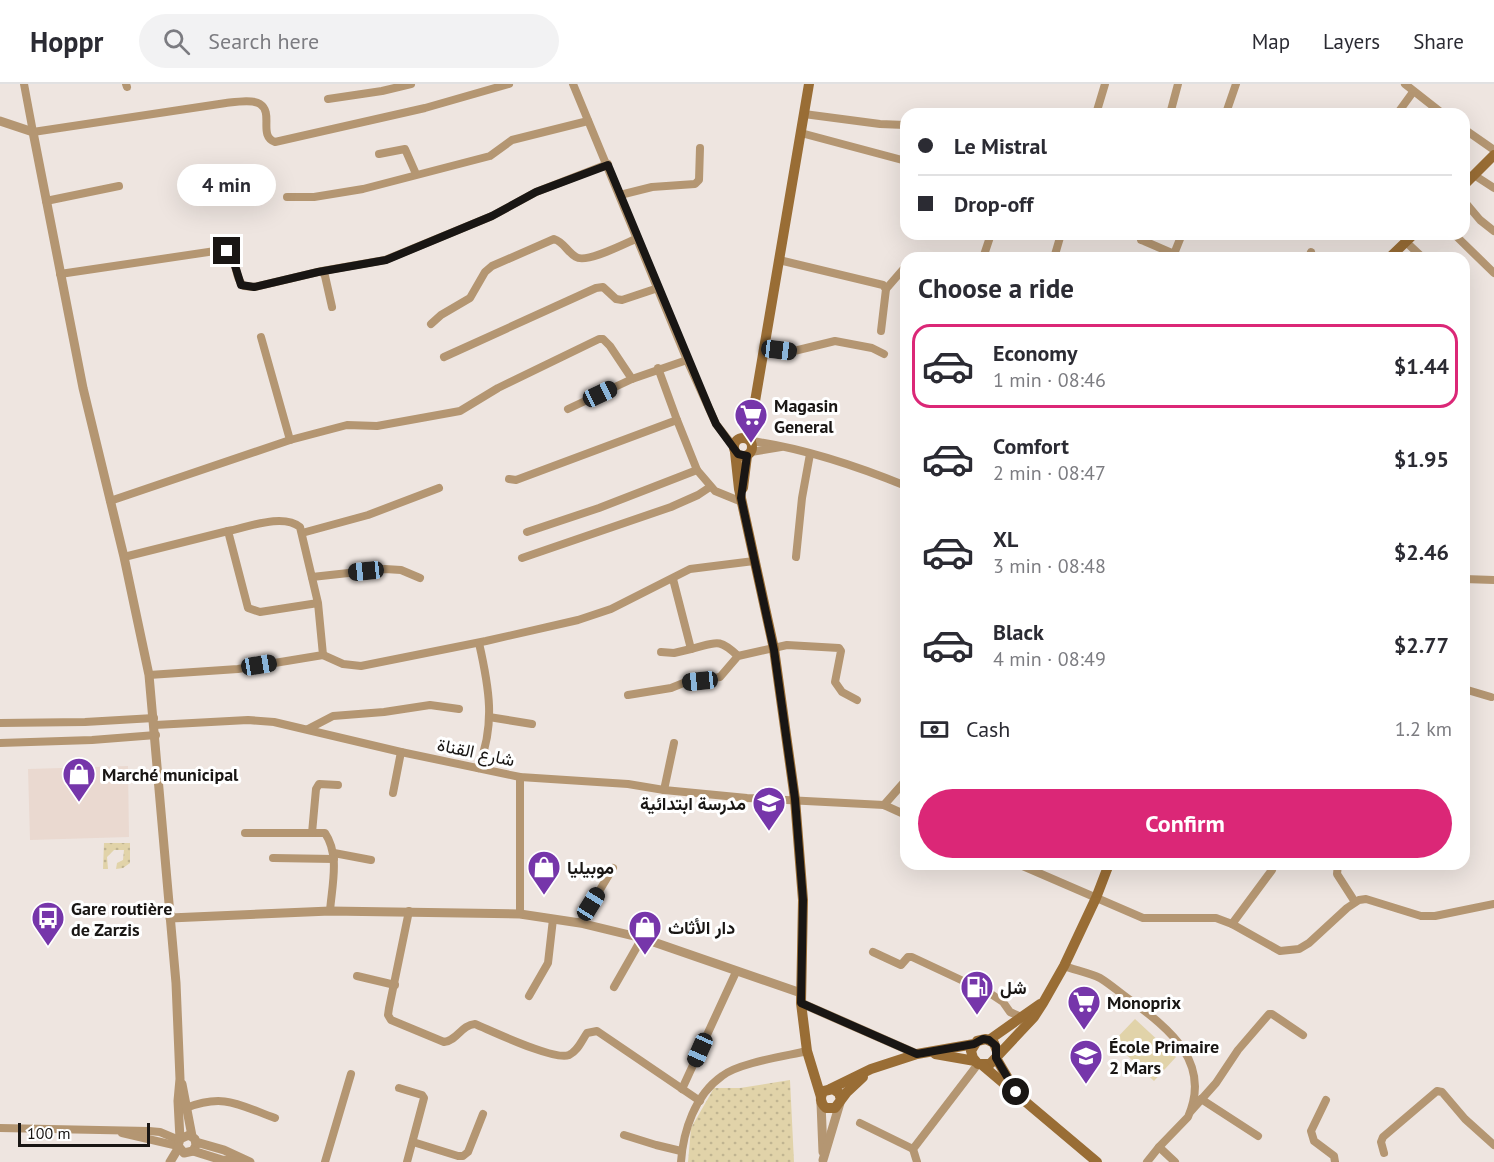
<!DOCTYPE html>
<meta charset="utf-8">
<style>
:root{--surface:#fff;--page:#f2f2f3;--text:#2b2b33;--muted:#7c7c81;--line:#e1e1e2;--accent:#db2777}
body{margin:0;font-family:"PT Sans",Vazirmatn,sans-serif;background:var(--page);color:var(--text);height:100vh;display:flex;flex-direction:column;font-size:22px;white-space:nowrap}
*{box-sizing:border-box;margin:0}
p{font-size:20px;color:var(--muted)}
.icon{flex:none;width:33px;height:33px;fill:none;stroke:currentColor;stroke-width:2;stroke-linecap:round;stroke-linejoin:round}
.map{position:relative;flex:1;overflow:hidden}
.details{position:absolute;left:900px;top:168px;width:570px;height:618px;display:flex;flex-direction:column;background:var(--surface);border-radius:18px;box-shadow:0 6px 24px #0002}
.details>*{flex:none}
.banner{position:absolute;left:900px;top:24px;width:570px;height:132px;border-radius:18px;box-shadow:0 6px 24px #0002;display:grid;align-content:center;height:132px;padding:0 18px;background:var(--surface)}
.scale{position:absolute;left:18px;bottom:15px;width:132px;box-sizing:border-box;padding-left:6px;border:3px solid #191614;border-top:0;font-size:16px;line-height:21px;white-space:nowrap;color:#191614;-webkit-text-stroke:4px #fff;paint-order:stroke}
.end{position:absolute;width:27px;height:27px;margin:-14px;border:8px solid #191614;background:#fff;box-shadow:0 0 0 3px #fff}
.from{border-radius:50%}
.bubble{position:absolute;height:42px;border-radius:21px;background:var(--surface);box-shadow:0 6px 24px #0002;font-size:20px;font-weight:700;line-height:42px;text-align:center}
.car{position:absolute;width:18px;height:36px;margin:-18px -9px;border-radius:8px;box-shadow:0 0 4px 2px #0007;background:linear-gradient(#222 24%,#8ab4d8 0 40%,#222 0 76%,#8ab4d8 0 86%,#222 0)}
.banner b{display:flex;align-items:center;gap:21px;height:57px;font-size:22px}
.banner b+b{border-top:2px solid var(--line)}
.banner i{width:15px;height:15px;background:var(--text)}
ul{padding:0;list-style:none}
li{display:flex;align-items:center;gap:18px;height:84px;margin:0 12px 9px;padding:0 6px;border:3px solid transparent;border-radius:18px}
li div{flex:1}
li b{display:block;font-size:22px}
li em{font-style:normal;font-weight:700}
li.active{border-color:var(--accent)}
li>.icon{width:54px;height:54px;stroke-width:1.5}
h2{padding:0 18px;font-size:27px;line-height:72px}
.pay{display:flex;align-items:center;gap:15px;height:66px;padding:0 18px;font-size:22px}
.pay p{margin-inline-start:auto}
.cta{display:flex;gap:12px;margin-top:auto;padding:12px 18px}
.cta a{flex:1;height:69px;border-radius:36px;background:var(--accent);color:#fff;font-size:24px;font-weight:700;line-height:69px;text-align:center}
header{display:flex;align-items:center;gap:36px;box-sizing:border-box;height:84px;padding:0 30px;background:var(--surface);border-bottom:2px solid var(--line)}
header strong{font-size:28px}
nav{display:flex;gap:33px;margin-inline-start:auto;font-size:21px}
.search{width:420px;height:54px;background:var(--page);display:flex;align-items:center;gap:15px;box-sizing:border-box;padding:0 21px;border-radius:33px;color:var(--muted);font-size:22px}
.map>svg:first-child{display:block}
</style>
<header>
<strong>Hoppr</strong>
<div class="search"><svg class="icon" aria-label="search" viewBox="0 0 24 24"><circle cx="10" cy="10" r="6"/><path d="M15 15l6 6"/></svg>Search here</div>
<nav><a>Map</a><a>Layers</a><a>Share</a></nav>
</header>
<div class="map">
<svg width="1494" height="1078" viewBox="0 0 1494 1078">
<defs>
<pattern id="green-dots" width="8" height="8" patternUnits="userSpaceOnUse" patternTransform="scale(1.5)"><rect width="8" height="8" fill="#e1d3a9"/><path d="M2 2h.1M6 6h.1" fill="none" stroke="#c0b491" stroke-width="1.8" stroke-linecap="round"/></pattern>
</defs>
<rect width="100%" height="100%" fill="#eee5e0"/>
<polygon fill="#ead9d0" points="128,682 129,753 30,756 28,685"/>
<g fill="url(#green-dots)">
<polygon points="104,759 130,759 130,779 123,784 116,785 117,779 123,776 124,766 114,766 107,773 108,785 103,785"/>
<polygon points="790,996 794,1078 688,1078 691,1044 714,1004 740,1004"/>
</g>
<polygon fill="#e1d3a9" points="1135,935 1176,973 1154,997 1113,958"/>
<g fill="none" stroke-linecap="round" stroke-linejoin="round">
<g stroke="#b49672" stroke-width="8">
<path d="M24,0L33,48L226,19C235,18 253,15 260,20C274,29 258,52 275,58L425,24L509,0"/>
<polyline points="126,0 127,3"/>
<polyline points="573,0 687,276 716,340 734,363"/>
<polyline points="1405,0 1443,30"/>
<polyline points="328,15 382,7 411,0"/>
<polyline points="1226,29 1236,0"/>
<polyline points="804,30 880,40 905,41"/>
<polyline points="1096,30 1105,0"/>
<polyline points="1170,30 1178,0"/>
<polyline points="1397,30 1413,8"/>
<polyline points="1464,45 1494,66"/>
<polyline points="801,49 906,77"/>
<polyline points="379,70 405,65 416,90"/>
<polyline points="1474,91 1494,104"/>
<polyline points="620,111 652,103 695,100 699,96 700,64"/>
<polyline points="287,113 314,113 363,105 490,72 512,56 588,37"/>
<polyline points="46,117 119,102"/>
<polyline points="1464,117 1480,136 1494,147"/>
<polyline points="1140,150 1141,156 1144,157 1174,170"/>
<polyline points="1454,150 1494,189"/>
<polyline points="1406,158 1423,174"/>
<polyline points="983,174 991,150"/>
<polyline points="1054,174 1061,150"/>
<polyline points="1178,174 1174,170 1182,150"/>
<polyline points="1309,174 1311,168"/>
<polyline points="779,176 883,201 886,205 881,247"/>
<polyline points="322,187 385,176 492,132 536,108 608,80"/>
<path d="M60,190L222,166C240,170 232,193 244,202L254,203L322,187L325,192L332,223"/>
<polyline points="886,205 906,182"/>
<path d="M431,240L441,231L470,214L485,188L492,182L554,155C564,158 567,168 576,173C586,180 626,159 638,154"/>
<polyline points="261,253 290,356 347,341 377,342 460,327 498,304 599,255 603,255 610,262 632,295 687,276"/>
<polyline points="764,264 794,267 835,257 872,264 884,270"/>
<polyline points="444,273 596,204 603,203 616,215 622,216 658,204"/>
<polyline points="568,325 632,295"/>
<path d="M751,357C804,364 857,382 906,402"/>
<polyline points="751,368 781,363"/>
<polyline points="697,386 715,407 742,418"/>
<polyline points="509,395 516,396 677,336 658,284"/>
<polyline points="110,417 290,356"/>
<polyline points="527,448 599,424 697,386 677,336"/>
<polyline points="302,449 368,431 439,404"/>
<polyline points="124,473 228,447"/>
<polyline points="796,473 802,414 810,370"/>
<polyline points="522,474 671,423 698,411 710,403"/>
<polyline points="312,493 385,485 401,486 420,494"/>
<path d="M673,495L691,565C716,559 718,553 738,572"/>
<polyline points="1464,495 1494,496"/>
<polyline points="661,568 674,569 691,565"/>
<polyline points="323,571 343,580 361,582 486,557 578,536 611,525 690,485 754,477"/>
<path d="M149,591L238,585L323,571L318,519L300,443C283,429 248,443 228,447L248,524L260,528L318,519"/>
<polyline points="1464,605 1491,613"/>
<polyline points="628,611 671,604 686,598 720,593 738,572 787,561 839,564 841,567 835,598 842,608 857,616"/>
<polyline points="489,633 532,640"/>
<polyline points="0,639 85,638 154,634"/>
<polyline points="155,641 248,636 274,638 401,668 520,693 628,700 664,706 747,714 884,721 906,731"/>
<polyline points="308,645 333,632 384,628 430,621 459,625"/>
<polyline points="0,659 92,656 156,651"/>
<path d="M478,684C496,641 489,603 479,559"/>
<polyline points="664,706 674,659"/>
<polyline points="393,709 401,668"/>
<polyline points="884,721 906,696"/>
<path d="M245,749H325C340,771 332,801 330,827"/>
<polyline points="312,749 316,705 319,700 338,701"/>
<polyline points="334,769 371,776"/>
<polyline points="273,774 334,775"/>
<polyline points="1018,780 1143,834 1216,834 1232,840 1280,867 1299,865 1309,859 1347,824 1359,816 1366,815 1421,832 1435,832 1494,820"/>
<polyline points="1338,780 1337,790 1355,818"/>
<path d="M409,827L389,924L388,931L391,936L444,958C458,956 461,941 475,940C492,947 554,977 569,971C578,967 582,956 587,949L597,947L700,1017"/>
<polyline points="520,830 520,693"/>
<polyline points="580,839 613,784"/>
<polyline points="1232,840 1272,786"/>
<polyline points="873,868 901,881 908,873 912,873 991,910 1003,918 1010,928 1021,933"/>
<path d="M1064,882C1075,886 1089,889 1100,894C1110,900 1120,909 1130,916C1170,945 1212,979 1188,1033L1159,1063L1147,1078"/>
<polyline points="357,892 395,901"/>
<polyline points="614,903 642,854"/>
<polyline points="529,912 548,879 553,835"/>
<polyline points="399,1004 422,1011 424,1014 407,1078"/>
<polyline points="682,1005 736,888"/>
<polyline points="1201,1015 1258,1052"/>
<polyline points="1326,1016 1311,1047 1314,1057 1334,1072 1335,1078"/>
<path d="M186,1024C224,1009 239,1021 275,1034"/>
<polyline points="1191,1027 1216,999 1238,966 1269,930 1272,930 1303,951"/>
<polyline points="860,1039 913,1065"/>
<polyline points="0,1044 149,1047 160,1048 179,1056"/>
<polyline points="122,1049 178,1062"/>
<polyline points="624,1051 656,1061 681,1067"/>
<polyline points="413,1058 458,1072 463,1072 468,1068 483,1030"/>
<polyline points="1159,1063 1175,1078"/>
<polyline points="1384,1069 1381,1058 1383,1053 1437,1007 1442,1008 1465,1035 1494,1061"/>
<polyline points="325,1078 351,990"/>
<path d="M681,1078C683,1047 695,1011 722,992C738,979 786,972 807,967"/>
<polyline points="917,1078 913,1065 978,980"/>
</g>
<g stroke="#b49672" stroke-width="9">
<polyline points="0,37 33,48 83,304 124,473 149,591 176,899 180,995 178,1017 180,1055 178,1062 184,1069 193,1067 196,1061 195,1055 189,1051 180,1055"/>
<polyline points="170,834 330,827 520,830 580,839 642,854 801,909"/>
<polyline points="801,919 917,970"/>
<polyline points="182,1000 192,1052"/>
<polyline points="821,1019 823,1068"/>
<polyline points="196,1058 224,1066 250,1078"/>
<polyline points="193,1067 222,1076 244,1078"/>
<polyline points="823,1076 840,1019"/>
<polyline points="170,1078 179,1063"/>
</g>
<g stroke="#996d35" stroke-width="10">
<polyline points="1464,101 1494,71"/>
<polyline points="1389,174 1414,150"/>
<circle cx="743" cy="363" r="9"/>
<polyline points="751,357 752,335 809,0"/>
<polyline points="735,368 739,405 774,565 795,715 803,816 801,919 807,967 821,1013"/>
<polyline points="743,404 747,372"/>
<polyline points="989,956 1040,920"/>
<polyline points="935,970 975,977"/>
<polyline points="998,970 994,959 986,955 977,957 971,967 973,974 978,980 990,980 1034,933 1043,919 1064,882 1096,814 1109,780"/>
<polyline points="996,974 1016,1008"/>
<polyline points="982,981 1097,1078"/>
<polyline points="830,1005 871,985 917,970 974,960"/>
<path d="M841,1016L839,1009L833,1005L824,1007C819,1013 820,1019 826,1024H835L847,1008L863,993"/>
</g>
</g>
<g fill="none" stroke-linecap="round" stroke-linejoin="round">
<polyline stroke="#191614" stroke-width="8" points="227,167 232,172 241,201 254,203 318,188 386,176 492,132 536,108 608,81 709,324 716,340 738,370 747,372 741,414 774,566 795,715 803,816 801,919 917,970 974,960 983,955 989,956 996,962 996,974 1016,1008"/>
</g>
<defs>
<g id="supermarket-pin" transform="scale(1.725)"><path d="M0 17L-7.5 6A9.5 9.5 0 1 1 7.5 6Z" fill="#7636aa" stroke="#fff"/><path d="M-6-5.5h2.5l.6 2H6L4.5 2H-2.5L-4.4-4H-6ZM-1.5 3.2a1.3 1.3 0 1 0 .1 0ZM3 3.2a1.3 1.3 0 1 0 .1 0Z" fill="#fff"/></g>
<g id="shop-pin" transform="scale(1.725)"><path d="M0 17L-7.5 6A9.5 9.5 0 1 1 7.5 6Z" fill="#7636aa" stroke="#fff"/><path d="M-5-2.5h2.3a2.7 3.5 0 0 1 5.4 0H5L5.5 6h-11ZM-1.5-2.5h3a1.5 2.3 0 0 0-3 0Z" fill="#fff"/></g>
<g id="school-pin" transform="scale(1.725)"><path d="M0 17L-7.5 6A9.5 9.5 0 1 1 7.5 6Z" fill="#7636aa" stroke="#fff"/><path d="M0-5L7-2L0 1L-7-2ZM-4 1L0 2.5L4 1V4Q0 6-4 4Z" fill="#fff"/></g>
<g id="bus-pin" transform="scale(1.725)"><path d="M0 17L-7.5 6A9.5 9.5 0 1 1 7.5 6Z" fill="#7636aa" stroke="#fff"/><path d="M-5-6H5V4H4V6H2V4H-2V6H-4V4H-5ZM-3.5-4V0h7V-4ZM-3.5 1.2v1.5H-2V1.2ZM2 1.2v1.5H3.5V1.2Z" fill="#fff"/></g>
<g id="fuel-pin" transform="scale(1.725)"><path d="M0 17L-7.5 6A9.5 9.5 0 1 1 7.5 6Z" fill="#7636aa" stroke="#fff"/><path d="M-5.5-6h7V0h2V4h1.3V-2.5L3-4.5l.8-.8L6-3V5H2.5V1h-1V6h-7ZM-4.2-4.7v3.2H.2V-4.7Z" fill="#fff"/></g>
</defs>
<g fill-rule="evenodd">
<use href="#supermarket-pin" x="751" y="331"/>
<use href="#shop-pin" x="79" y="690"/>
<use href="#school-pin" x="769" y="719"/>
<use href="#shop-pin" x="544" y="783"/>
<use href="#bus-pin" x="48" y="834"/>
<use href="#shop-pin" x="645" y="843"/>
<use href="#fuel-pin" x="977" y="903"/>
<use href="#supermarket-pin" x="1084" y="918"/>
<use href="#school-pin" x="1086" y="972"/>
</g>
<g text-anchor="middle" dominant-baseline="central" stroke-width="6" stroke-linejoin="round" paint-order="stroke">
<g font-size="18" font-weight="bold" fill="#191614" stroke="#fff" text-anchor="start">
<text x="774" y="321">Magasin<tspan x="774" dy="21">General</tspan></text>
<text x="102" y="690">Marché municipal</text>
<text x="746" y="719" text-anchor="end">مدرسة ابتدائية</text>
<text x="567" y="783">موبيليا</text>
<text x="71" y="824">Gare routière<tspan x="71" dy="21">de Zarzis</tspan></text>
<text x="668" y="843">دار الأثاث</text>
<text x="1000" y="903">شل</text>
<text x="1107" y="918">Monoprix</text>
<text x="1109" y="962">École Primaire<tspan x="1109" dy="21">2 Mars</tspan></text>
</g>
<g font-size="18" fill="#191614" stroke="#fff">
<text transform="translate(476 668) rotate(12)">شارع القناة</text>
</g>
</g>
</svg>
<div class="scale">100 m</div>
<i class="end from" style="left:1016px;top:1008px"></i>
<i class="end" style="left:227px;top:167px"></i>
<div class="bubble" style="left:177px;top:80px;width:99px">4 min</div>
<i class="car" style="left:779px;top:266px;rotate:97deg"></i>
<i class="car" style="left:600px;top:310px;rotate:65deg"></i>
<i class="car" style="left:366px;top:487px;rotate:264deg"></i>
<i class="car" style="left:259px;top:581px;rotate:81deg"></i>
<i class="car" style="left:700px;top:597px;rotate:264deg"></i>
<i class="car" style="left:591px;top:820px;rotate:32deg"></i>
<i class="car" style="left:700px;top:966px;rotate:204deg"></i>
<div class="banner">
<b><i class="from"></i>Le Mistral</b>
<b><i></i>Drop-off</b>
</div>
<section class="details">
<h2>Choose a ride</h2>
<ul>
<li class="active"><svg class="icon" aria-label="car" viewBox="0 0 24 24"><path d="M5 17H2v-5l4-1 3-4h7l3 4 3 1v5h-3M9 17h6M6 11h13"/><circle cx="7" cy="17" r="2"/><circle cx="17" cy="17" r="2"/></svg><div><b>Economy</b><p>1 min · 08:46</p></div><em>$1.44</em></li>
<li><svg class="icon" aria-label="car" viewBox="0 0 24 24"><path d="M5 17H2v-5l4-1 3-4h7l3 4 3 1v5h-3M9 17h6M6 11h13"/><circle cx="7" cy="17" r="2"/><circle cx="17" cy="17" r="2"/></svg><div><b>Comfort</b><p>2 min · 08:47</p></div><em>$1.95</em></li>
<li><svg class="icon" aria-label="car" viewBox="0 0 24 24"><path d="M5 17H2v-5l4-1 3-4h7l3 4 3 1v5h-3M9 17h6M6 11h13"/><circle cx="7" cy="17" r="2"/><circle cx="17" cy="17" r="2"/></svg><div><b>XL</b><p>3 min · 08:48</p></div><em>$2.46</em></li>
<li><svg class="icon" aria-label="car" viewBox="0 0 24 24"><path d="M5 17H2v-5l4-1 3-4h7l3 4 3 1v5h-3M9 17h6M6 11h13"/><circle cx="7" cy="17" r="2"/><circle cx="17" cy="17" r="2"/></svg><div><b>Black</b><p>4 min · 08:49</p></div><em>$2.77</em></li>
</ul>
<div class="pay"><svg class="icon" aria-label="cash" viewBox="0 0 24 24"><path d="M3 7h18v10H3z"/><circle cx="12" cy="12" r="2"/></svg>Cash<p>1.2 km</p></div>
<div class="cta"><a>Confirm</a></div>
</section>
</div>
